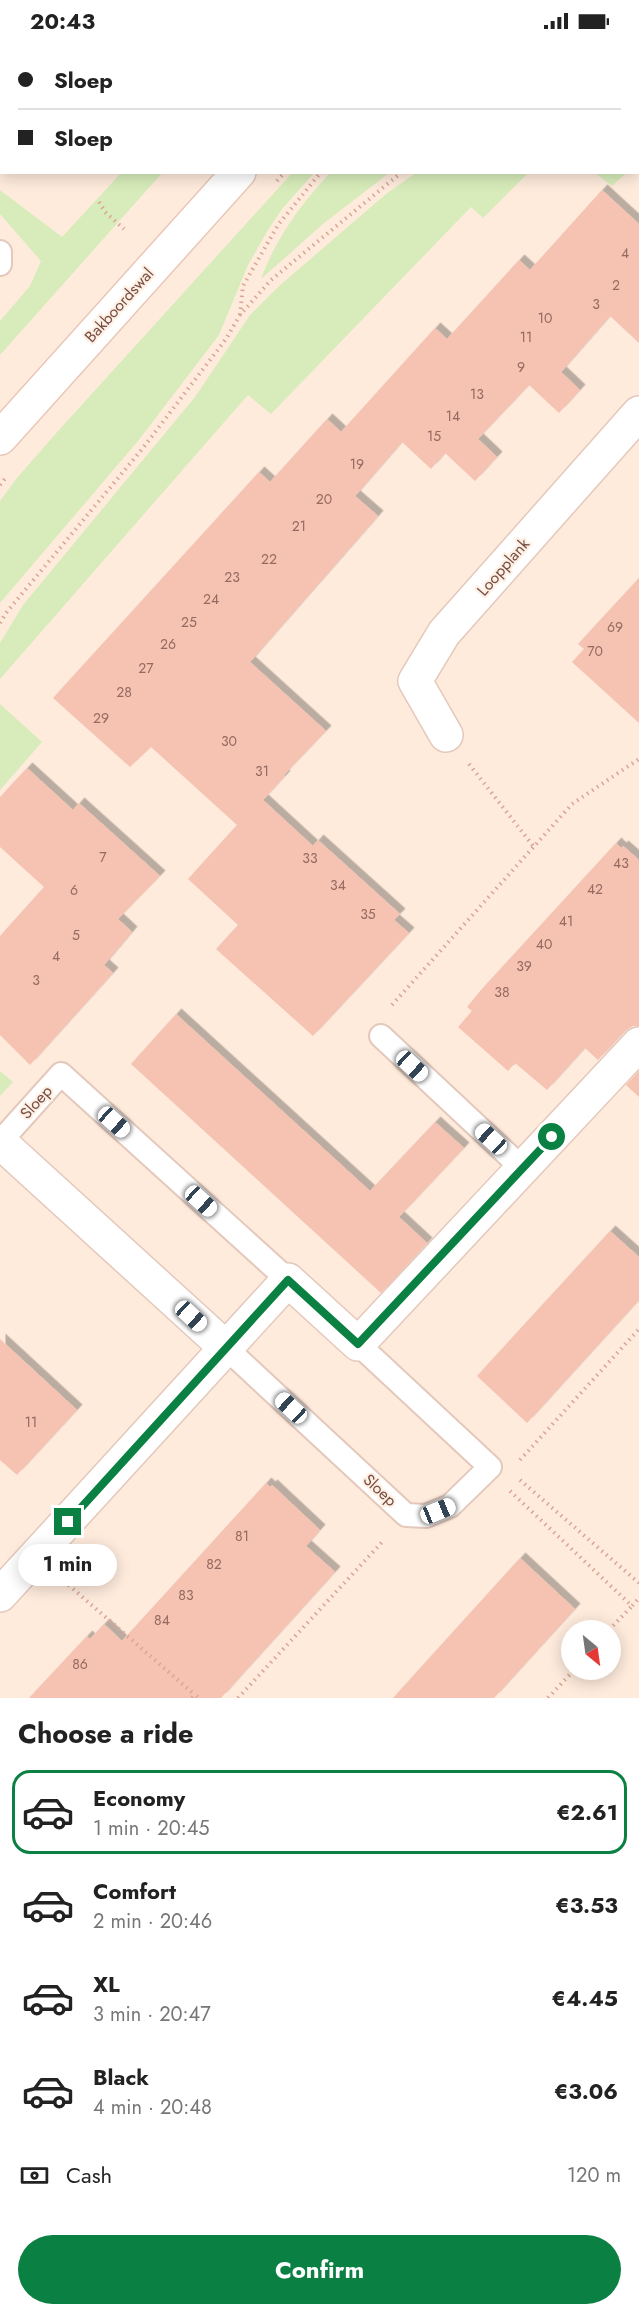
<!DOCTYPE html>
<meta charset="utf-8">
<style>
:root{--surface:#fff;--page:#f6f6f6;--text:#222;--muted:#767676;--line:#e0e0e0;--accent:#0b8043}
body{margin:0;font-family:Jost,sans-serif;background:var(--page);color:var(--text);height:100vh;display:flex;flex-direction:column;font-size:22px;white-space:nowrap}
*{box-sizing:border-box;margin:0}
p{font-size:20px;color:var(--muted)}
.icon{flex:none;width:33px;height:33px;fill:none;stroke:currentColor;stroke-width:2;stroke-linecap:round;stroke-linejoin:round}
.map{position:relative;height:1656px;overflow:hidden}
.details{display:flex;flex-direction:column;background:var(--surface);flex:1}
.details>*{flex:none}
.hud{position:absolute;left:0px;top:0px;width:639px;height:132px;box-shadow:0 3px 15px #0003;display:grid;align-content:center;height:132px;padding:0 18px;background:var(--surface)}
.needle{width:39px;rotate:151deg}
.controls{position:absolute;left:561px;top:1578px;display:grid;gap:12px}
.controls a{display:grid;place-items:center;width:60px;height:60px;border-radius:50%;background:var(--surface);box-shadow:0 3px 15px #0003;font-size:30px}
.end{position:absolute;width:27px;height:27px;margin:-14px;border:8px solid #0b8043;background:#fff;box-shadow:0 0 0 3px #fff}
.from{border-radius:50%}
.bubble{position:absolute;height:42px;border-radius:21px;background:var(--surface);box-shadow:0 3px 15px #0003;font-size:20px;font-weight:700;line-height:42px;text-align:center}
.car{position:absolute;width:18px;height:36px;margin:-18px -9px;border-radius:8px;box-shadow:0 0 4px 2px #0007;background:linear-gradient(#fff 24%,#345 0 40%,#fff 0 76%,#345 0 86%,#fff 0)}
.hud b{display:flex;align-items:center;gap:21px;height:57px;font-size:22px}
.hud b+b{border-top:2px solid var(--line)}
.hud i{width:15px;height:15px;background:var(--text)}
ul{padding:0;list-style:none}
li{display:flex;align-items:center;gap:18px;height:84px;margin:0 12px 9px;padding:0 6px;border:3px solid transparent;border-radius:18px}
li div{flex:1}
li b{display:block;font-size:22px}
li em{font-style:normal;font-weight:700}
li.active{border-color:var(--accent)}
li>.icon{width:54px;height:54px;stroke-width:1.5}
h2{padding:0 18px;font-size:27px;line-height:72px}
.pay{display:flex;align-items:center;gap:15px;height:66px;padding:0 18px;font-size:22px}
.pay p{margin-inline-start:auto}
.primary-button{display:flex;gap:12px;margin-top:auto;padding:12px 18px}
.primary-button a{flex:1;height:69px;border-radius:36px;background:var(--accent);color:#fff;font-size:24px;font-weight:700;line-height:69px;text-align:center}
.status{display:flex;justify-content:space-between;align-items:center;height:42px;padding:0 30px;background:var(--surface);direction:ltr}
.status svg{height:16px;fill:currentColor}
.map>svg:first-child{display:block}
</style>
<div class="status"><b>20:43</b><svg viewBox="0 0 49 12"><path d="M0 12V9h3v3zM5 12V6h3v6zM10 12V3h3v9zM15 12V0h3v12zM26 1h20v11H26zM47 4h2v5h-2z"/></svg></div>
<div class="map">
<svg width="639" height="1656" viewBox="0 0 639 1656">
<defs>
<filter id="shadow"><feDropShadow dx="5.5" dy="-5.5" stdDeviation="0" flood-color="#0004"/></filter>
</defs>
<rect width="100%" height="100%" fill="#feebdc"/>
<g fill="#d7ecba">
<polygon points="574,0 639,0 638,74 638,2 573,1"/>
<polygon points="293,130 314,131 282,167 268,188 248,223 219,293 138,399 0,561 0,459 16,437 59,388"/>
<polygon points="121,131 162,131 0,313 0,279 30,244 41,219 0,172 0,148 62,195"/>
<path d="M330,131H389L324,181L261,237C276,196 301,162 330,131Z"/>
<polygon points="416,131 528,131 483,176 471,165 271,372 248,353 0,637 0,601 23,563 195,355 250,273 279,244 386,152"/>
<polygon points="595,131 626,131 612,144"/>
<polygon points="0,662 42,700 0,748"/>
<polygon points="0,1029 13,1040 0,1054"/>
</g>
<g fill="#f6c2b2" filter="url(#shadow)">
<polygon points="602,148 639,182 639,301 610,274 561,330 580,348 559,371 529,343 478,397 497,415 475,439 445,411 431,427 402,400 355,454 378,474 250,620 326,689 284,733 285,734 263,758 313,804 318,798 400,872 394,878 409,891 313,994 216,907 238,883 188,837 237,783 151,705 130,725 53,656 259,430 270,440 327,377 341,390 435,286 447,297 519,218 530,228"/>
<polygon points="639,536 639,681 572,620 584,607 578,602"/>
<polygon points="27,726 73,768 79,761 160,834 118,877 132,890 104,923 113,931 30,1023 0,993 0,894 44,845 0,805 0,755"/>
<polygon points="616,801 621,806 623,804 639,818 639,984 633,984 625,989 598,1018 585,1006 547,1048 515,1021 508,1029 458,985 472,969 467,965 481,948"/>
<polygon points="176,972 370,1149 435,1080 464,1106 399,1175 427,1201 381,1251 131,1022"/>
<polygon points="639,1029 639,1055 626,1043"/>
<polygon points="610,1189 639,1215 639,1258 527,1381 477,1334"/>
<polygon points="0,1297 77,1368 17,1433 0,1418"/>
<polygon points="266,1441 270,1445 272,1443 320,1488 306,1504 335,1530 221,1656 29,1656 87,1594 90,1597 104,1582 122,1599"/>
<polygon points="520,1516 575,1567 494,1656 393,1656"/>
</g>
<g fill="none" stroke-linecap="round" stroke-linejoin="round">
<g stroke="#e4c8bb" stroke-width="26">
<g id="lane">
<polyline points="27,2 28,0"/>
<polyline points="0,31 2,29"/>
<polyline points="0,210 0,222"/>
<polyline points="381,994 522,1126"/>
<polyline points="0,1100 61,1032 288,1238"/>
<polyline points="225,1305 406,1473 426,1474 450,1464 490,1425 358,1302"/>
</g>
</g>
<g stroke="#e4c8bb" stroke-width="36">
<g id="street">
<polyline points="446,693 415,639 444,591 639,371"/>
<polyline points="0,1100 225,1305"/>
<polyline points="0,1553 288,1238 358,1302 639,1002"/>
</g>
</g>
<g stroke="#eac7b8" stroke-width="36">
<g id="secondary">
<polyline points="355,2 357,0"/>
<polyline points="0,396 239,130"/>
</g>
</g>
<g stroke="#daa596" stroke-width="4" stroke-dasharray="1.5 4.5" stroke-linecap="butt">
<polyline points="291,2 292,0"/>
<polyline points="403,2 405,0"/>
<polyline points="466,2 466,0"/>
<polyline points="563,2 564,0"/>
<polyline points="277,139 285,130"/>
<polyline points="99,160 105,170 124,187"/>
<polyline points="240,273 243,244 278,183 321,130"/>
<polyline points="0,443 7,434"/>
<polyline points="0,581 6,571 143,406 226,297 240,273 271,238 402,130"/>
<polyline points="469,722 534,805"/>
<polyline points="392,963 572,762 639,717"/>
<polyline points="520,1418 639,1287"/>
<polyline points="520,1438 639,1541"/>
<polyline points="510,1449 632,1564 639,1556"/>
<polyline points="64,1539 195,1653"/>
<polyline points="609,1588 632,1564"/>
<polyline points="192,1656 195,1653 199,1656"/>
<polyline points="238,1656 384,1498"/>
<polyline points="548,1656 574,1628"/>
</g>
<use href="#lane" stroke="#fff" stroke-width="22"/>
<use href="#street" stroke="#fff" stroke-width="33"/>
<use href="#secondary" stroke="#fff" stroke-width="33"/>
</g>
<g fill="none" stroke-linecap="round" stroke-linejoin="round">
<polyline stroke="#0b8043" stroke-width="8" points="68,1480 288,1238 358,1302 552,1095"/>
</g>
<g text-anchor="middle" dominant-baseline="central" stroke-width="4.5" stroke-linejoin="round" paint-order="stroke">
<g font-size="14" fill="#956a60">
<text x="625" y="211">4</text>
<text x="616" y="243">2</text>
<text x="596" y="262">3</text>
<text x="545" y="276">10</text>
<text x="526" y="295">11</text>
<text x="521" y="325">9</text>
<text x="477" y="352">13</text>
<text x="453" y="374">14</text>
<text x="434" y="394">15</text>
<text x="357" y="422">19</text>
<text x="324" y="457">20</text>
<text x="299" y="484">21</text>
<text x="269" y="517">22</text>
<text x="232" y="535">23</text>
<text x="211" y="557">24</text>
<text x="189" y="580">25</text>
<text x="615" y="585">69</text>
<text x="168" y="602">26</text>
<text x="595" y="609">70</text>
<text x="146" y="626">27</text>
<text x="124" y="650">28</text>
<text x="101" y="676">29</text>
<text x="229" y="699">30</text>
<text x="262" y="729">31</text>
<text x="103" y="815">7</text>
<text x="310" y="816">33</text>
<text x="621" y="821">43</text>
<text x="338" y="843">34</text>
<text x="595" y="847">42</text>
<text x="74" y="848">6</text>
<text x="368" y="872">35</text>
<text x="566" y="879">41</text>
<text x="76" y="893">5</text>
<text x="544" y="902">40</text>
<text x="56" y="914">4</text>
<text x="524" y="924">39</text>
<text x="36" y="938">3</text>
<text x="502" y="950">38</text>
<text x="31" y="1380">11</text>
<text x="242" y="1494">81</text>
<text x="214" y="1522">82</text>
<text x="186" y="1553">83</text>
<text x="162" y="1578">84</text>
<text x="80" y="1622">86</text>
</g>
<g font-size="16" fill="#754d44" stroke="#fff0e4">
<text transform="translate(119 263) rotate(-48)">Bakboordswal</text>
<text transform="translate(503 525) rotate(-49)">Loopplank</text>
<text transform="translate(36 1060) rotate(-48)">Sloep</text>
<text transform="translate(380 1448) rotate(43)">Sloep</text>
</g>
</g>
</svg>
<div class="controls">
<a><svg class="needle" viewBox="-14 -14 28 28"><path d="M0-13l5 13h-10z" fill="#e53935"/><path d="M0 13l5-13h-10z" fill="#767676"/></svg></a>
</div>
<i class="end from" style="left:552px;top:1095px"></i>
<i class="end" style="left:68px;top:1480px"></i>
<div class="bubble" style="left:18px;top:1502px;width:99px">1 min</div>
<i class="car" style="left:412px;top:1024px;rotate:133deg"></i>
<i class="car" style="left:114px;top:1080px;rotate:132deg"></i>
<i class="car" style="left:491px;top:1097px;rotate:313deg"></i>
<i class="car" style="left:201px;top:1159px;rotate:132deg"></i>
<i class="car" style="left:191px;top:1274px;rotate:133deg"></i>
<i class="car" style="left:291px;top:1366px;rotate:313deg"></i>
<i class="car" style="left:438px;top:1469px;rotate:68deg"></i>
<div class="hud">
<b><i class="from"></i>Sloep</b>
<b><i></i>Sloep</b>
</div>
</div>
<section class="details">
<h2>Choose a ride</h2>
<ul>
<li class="active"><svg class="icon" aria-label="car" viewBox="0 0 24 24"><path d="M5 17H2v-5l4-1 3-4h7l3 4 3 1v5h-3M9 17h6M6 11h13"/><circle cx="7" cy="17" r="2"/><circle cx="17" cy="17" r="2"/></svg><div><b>Economy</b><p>1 min · 20:45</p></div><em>€2.61</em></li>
<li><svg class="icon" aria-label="car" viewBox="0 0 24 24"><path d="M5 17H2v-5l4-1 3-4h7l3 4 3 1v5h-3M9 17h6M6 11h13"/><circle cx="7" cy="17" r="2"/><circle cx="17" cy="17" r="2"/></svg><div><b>Comfort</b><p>2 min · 20:46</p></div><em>€3.53</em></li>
<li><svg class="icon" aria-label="car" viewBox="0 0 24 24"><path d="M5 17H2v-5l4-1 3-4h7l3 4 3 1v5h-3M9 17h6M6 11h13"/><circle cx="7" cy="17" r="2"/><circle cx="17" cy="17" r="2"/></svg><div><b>XL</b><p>3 min · 20:47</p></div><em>€4.45</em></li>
<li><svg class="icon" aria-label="car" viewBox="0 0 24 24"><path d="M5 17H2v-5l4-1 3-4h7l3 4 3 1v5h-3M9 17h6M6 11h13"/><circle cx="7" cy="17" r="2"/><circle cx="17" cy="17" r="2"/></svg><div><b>Black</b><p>4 min · 20:48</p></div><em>€3.06</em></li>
</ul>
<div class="pay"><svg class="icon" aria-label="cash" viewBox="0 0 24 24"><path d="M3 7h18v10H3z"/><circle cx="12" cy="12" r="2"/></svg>Cash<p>120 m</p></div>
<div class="primary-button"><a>Confirm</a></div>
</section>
